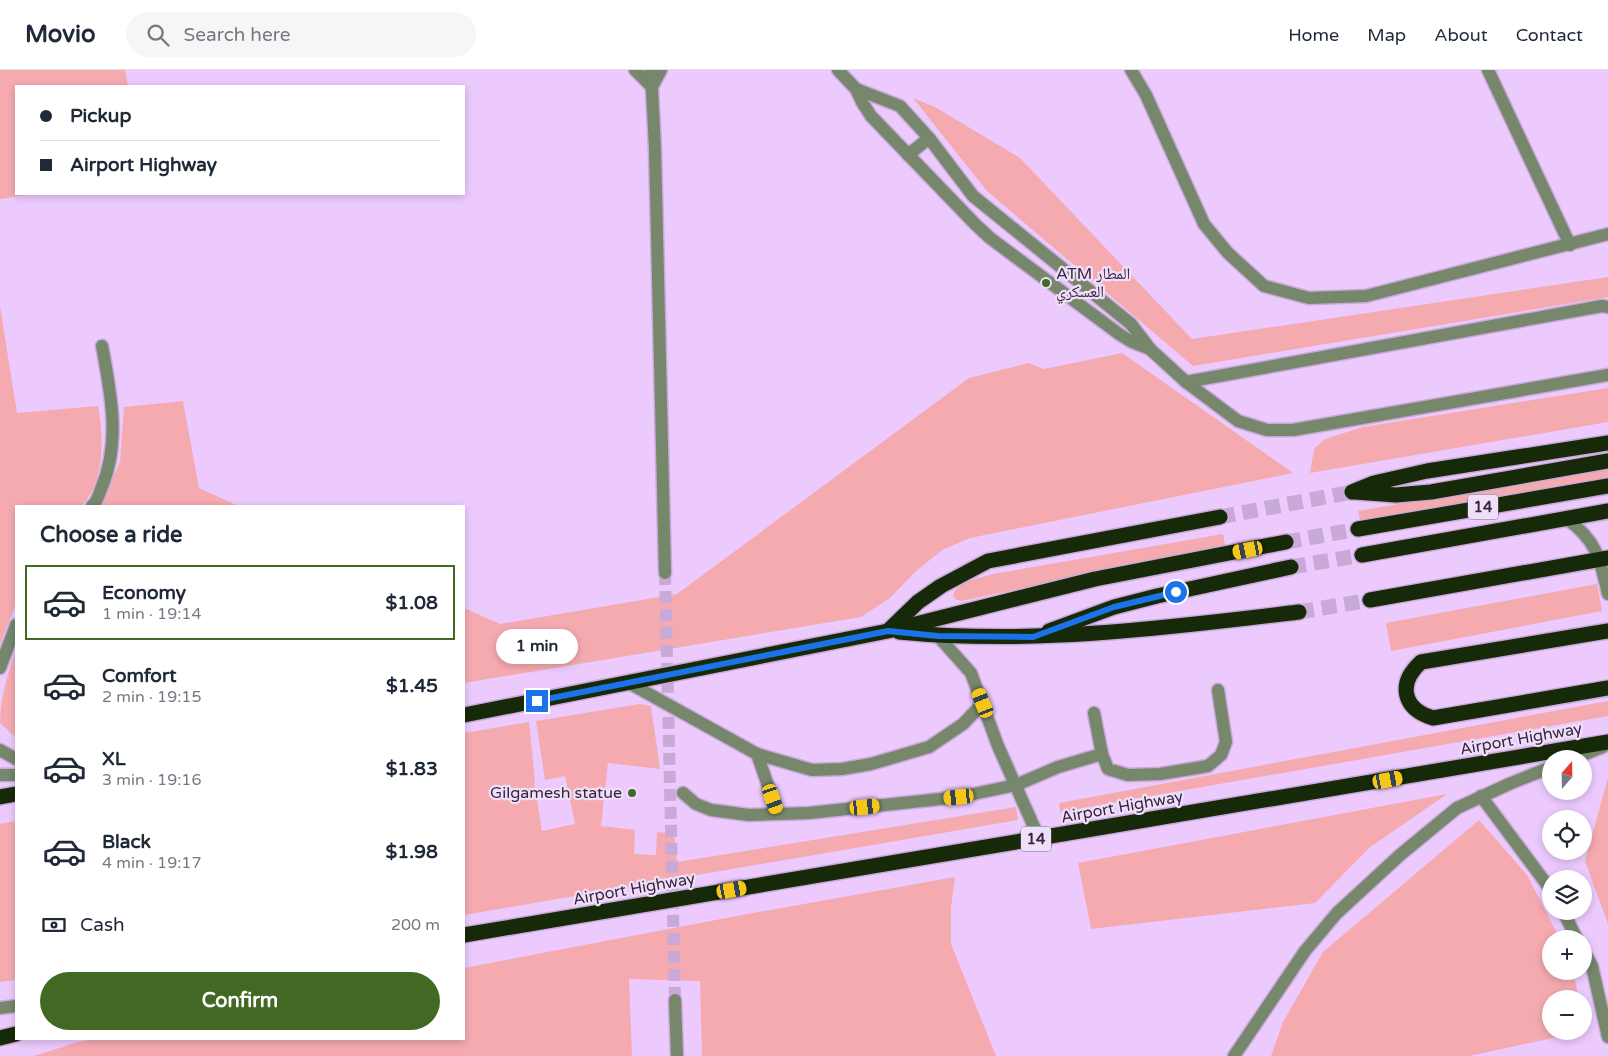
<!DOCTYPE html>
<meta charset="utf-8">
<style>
:root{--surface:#fff;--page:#f6f6f7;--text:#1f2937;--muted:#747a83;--line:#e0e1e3;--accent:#426924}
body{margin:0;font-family:"Varela Round","Noto Naskh Arabic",sans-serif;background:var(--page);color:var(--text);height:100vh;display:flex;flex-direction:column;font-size:19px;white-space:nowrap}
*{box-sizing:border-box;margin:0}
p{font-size:16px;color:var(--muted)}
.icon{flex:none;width:28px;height:28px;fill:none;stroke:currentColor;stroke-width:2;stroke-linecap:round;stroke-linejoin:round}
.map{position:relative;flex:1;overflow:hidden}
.sheet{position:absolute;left:15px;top:435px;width:450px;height:535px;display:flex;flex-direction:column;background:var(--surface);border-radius:0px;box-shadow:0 2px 8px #0003}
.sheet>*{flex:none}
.top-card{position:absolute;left:15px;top:15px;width:450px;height:110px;border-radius:0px;box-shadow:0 2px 8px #0003;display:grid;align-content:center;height:110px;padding:0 25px;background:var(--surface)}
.needle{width:32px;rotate:20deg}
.buttons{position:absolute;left:1542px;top:680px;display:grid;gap:10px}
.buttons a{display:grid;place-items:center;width:50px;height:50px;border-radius:50%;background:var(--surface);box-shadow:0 2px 8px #0003;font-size:25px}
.end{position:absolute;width:22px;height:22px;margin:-11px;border:6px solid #1a73e8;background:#fff;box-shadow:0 0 0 2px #fff}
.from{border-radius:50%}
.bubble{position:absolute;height:35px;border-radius:18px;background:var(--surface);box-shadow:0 2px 8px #0003;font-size:16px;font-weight:800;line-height:35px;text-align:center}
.car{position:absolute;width:15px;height:30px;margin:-15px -8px;border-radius:6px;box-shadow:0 0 4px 1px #0007;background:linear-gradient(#f5c518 24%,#345 0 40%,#f5c518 0 76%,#345 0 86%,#f5c518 0)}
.top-card b{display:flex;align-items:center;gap:18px;height:48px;font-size:19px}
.top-card b+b{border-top:1px solid var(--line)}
.top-card i{width:12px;height:12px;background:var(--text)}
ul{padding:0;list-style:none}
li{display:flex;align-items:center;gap:15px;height:75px;margin:0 10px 8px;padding:0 15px;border:2px solid transparent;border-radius:0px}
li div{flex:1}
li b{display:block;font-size:19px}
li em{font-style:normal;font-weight:800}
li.active{border-color:var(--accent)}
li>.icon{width:45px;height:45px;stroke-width:1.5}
h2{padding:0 25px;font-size:22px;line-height:60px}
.pay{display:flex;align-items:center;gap:12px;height:55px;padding:0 25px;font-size:19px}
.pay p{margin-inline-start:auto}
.cta{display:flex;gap:10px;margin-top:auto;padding:10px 25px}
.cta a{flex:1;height:58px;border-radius:30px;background:var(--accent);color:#fff;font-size:20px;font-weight:800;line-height:58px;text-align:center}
header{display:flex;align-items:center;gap:30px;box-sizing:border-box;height:70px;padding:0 25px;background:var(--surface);border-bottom:1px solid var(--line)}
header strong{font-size:24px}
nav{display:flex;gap:28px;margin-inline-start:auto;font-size:18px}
.search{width:350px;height:45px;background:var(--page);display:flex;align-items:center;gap:12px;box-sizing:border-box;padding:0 18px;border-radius:28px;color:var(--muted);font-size:19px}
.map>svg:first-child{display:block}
</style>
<header>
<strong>Movio</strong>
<div class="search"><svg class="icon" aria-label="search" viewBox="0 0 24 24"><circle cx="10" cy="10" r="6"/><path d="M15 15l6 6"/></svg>Search here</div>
<nav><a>Home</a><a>Map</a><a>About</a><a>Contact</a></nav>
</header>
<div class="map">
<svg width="1608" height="986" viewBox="0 0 1608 986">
<rect width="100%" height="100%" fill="#eccafe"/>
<g fill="#f5aab0">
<polygon points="0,0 125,0 128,16 16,16 16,124 33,124 0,129"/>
<polygon points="913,28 935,37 1020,88 1192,269 1608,207 1608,227 1193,296 987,121"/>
<path d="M0,236L17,343L98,336C104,369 105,409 82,436H16V533L0,575Z"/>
<polygon points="1122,283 1293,403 970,468 942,480 915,502 890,528 861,547 464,613 464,538 500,554 677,524 969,308 1029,293 1044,299"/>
<polygon points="1608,318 1608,352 1310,403 1314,379 1325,369 1363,357"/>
<polygon points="183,331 199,418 238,436 100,436 120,392 124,337"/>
<polygon points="1608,398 1608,410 1361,453 1358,441"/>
<path d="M1223,464L1225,475L961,531L955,529L953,525C958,511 981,508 993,504Z"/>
<polygon points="1597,514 1602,541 1391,581 1386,553"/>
<path d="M16,579V668L0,653C0,627 8,604 16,579Z"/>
<polygon points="1608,631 1608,646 1060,742 1059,733"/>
<polygon points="640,634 651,636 660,699 608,693 601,756 635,760 634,784 656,785 657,762 674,764 677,792 1016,737 1018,750 464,845 464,663 529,652 535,711 534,712 542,761 575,754 565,706 545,710 536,651"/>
<polygon points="1608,708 1608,854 1585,791"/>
<polygon points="1447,724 1369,778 1315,833 1091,859 1078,793"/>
<polygon points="1479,750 1527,805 1560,869 1551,869 1551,901 1573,901 1579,929 1551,929 1551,961 1584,961 1584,949 1586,961 1469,986 1271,986 1283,952 1323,882"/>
<polygon points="16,751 16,910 0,912 0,754"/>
<polygon points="955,807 951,838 951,874 996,986 702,986 700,911 629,909 632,986 34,986 78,972 96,969 464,969 464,898 742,845"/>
</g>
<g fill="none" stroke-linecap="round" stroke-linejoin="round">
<polyline stroke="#c8a9d8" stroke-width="12" stroke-dasharray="12 6" stroke-linecap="butt" points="665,503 675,930"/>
<g stroke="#c8a9d8" stroke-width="15" stroke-dasharray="15 8" stroke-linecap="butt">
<polyline points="1220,447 1352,422"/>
<polyline points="1286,472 1358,459"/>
<polyline points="1291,497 1362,485"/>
<polyline points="1299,542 1370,530"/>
</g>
<g stroke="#c8a9d8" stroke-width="15">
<g id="minor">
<polyline points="635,0 652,17 661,0"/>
<polyline points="651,0 655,79 665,503"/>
<polyline points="838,0 856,19 862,32 871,46 975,154 990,168 1119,264 1132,272 1150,279"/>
<polyline points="1131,0 1146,25 1204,154 1228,183 1264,216 1309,228 1366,226 1608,164"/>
<polyline points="1488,0 1570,175"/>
<polyline points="856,19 900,36 929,68 973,126 1131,254 1150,279 1186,312 1238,351 1267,360 1293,360 1608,305"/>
<polyline points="908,85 929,68"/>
<polyline points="1186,312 1602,236 1608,237"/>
<path d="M92,436C97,432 99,425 101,419C121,373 111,324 102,276"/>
<path d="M1567,449C1597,471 1600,489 1608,524"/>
<polyline points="938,566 971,603 998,676 1039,768"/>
<polyline points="0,598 16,555"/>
<polyline points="629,613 757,684 812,700 842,699 871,694 929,677 963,654 983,633"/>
<polyline points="1094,643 1102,684 1108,699 1128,705 1160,704 1208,696 1221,685 1226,672 1218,620"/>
<polyline points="0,680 16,689"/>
<polyline points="757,684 778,744"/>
<polyline points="1572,689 1603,677"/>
<polyline points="0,705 16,705"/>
<polyline points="683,723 696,734 711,740 749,745 809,743 959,727 1016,715 1058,697 1102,684"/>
<polyline points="1481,726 1551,820"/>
<polyline points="1563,841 1577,869"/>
<polyline points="1584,881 1592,896 1608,967"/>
<polyline points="675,930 677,986"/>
<polyline points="0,938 16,936"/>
<polyline points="1234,986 1305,881 1337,843 1400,785 1457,738 1509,714 1551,697"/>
</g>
</g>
<g stroke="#c8a9d8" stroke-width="18">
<g id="highway">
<polyline points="1352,422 1374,413 1427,401 1608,373"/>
<polyline points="1355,422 1396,425 1431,422 1608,391"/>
<polyline points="1358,459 1608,416"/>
<polyline points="1362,485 1608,441"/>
<polyline points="1370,530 1608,488"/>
<polyline points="889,560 918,532 941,516 988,491 1220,447"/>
<polyline points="1049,561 1114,537 1157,526 1291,497"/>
<path d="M1608,561L1421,592C1397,614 1403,639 1433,648L1608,618"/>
<path d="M899,562C1033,575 1166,558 1299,542"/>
<polyline points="464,645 888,561 1095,509 1286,472"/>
<polyline points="0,727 16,724"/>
<polyline points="464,865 1608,672"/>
<polyline points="0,968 16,964"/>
</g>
</g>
<use href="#minor" stroke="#76876c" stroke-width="12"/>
<use href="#highway" stroke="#162908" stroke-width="15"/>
</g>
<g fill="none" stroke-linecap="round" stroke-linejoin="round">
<polyline stroke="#1a73e8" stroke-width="6" points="537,631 888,561 938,566 1033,567 1114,537 1176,522"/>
</g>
<g fill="#426924" stroke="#f0dff9" stroke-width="2">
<circle cx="1046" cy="213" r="5"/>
<circle cx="632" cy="723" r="5"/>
</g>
<g text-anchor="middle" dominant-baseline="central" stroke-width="4.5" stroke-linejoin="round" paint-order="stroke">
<g fill="#f0dff9" stroke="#6e5e77" stroke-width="1">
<rect x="1468" y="424.5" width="30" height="25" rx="4"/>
<rect x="1021" y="756.5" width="30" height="25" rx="4"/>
</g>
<g font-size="15" font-weight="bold" fill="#37263f">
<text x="1483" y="437">14</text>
<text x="1036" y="769">14</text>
</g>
<g font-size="16" fill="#37263f" stroke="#f0dff9" text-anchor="start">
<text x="1056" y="204">ATM المطار<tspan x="1056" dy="18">العسكري</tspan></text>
<text x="622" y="723" text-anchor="end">Gilgamesh statue</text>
</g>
<g font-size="16" fill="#37263f" stroke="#f0dff9">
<text transform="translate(1521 669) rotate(-10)">Airport Highway</text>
<text transform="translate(1122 737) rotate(-10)">Airport Highway</text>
<text transform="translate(634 819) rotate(-10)">Airport Highway</text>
</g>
</g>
</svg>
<div class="buttons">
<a><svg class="needle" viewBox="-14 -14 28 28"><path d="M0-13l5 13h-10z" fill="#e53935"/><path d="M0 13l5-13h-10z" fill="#747a83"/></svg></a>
<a><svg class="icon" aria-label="locate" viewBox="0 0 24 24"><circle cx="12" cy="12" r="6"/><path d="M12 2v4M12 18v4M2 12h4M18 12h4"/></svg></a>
<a><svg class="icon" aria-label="layers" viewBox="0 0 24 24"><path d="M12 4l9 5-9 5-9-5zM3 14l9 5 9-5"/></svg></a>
<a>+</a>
<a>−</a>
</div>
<i class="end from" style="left:1176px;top:522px"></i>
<i class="end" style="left:537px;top:631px"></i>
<div class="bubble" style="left:496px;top:559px;width:82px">1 min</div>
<i class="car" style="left:1248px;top:480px;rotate:259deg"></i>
<i class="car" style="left:983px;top:633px;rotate:338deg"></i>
<i class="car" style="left:1388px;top:710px;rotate:80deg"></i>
<i class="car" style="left:959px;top:727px;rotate:264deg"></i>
<i class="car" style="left:773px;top:729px;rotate:161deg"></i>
<i class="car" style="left:865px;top:737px;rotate:84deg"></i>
<i class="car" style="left:732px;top:820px;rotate:80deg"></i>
<div class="top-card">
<b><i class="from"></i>Pickup</b>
<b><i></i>Airport Highway</b>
</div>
<section class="sheet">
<h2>Choose a ride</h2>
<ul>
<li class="active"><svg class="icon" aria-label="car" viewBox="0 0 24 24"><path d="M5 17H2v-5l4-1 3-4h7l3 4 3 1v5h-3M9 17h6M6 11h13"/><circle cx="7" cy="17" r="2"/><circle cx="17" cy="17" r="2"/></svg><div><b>Economy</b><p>1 min · 19:14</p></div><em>$1.08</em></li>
<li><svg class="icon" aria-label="car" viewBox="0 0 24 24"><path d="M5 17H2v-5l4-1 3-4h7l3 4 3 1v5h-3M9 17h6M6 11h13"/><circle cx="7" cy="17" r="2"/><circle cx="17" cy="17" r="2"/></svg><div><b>Comfort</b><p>2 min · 19:15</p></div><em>$1.45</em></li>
<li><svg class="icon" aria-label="car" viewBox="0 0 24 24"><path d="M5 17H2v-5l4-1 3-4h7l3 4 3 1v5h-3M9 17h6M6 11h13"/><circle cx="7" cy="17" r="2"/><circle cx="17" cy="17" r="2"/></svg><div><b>XL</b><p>3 min · 19:16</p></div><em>$1.83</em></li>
<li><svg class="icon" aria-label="car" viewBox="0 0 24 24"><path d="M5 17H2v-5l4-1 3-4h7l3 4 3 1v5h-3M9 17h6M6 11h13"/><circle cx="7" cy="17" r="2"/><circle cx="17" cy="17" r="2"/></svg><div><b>Black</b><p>4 min · 19:17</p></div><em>$1.98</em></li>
</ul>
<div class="pay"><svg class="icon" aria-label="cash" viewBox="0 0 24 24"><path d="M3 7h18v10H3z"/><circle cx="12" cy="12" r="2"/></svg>Cash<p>200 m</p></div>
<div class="cta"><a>Confirm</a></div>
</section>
</div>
